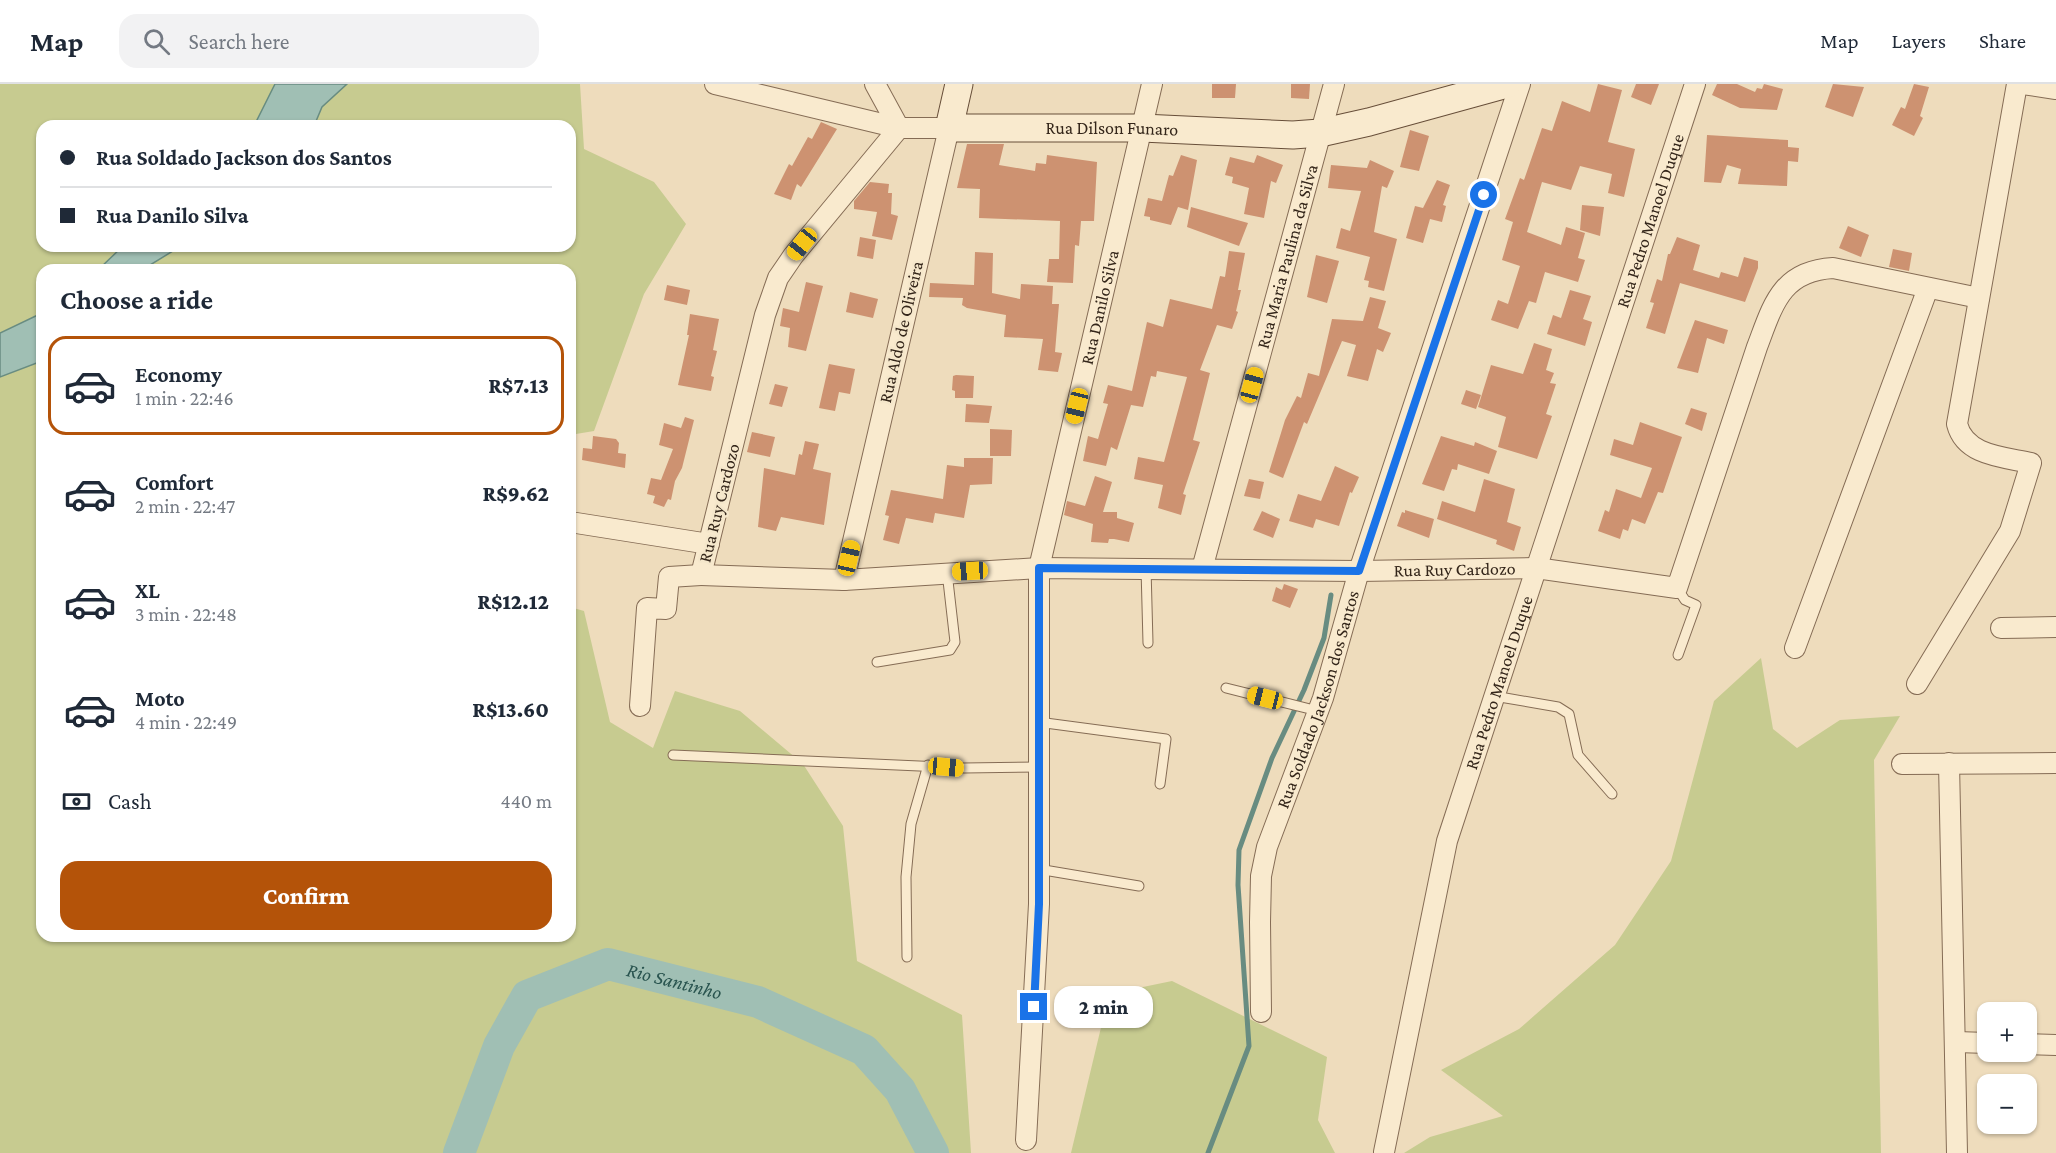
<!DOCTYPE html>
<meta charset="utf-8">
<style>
:root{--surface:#fff;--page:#f2f2f3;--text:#1f2937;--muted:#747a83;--line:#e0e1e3;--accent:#b45309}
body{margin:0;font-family:"Crimson Pro",serif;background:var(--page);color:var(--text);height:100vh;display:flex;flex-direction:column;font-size:22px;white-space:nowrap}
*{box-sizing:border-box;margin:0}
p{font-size:20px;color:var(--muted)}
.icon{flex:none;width:33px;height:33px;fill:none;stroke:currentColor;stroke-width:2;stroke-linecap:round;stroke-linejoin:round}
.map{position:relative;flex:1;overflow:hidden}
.side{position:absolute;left:36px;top:180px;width:540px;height:678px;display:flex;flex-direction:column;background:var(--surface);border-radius:18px;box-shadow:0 2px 4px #0004}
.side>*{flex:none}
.hud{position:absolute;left:36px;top:36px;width:540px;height:132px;border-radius:18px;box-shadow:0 2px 4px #0004;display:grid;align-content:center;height:132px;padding:0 24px;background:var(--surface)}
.fabs{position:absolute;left:1977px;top:918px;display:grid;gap:12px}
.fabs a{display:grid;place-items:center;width:60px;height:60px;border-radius:12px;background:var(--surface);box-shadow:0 2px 4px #0004;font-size:30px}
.end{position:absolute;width:27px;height:27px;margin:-14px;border:8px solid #1a73e8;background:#fff;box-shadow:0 0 0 3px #fff}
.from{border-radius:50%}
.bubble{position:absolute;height:42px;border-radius:18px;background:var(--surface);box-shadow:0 2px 4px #0004;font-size:20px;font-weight:800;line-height:42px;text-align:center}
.car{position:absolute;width:18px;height:36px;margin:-18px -9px;border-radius:8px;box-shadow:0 0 4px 2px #0007;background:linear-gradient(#f5c518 24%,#345 0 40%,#f5c518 0 76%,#345 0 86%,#f5c518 0)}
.hud b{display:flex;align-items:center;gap:21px;height:57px;font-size:22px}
.hud b+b{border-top:2px solid var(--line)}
.hud i{width:15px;height:15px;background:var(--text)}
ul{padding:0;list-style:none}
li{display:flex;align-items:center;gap:18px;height:99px;margin:0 12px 9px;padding:0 12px;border:3px solid transparent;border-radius:18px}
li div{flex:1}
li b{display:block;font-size:22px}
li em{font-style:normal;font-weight:800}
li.on{border-color:var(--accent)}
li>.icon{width:54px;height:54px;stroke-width:1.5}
h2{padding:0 24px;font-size:27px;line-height:72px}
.pay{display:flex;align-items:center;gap:15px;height:66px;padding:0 24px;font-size:22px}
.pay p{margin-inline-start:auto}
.primary-button{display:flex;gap:12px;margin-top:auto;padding:12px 24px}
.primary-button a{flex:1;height:69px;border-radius:18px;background:var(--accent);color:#fff;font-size:24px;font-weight:800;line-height:69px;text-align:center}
header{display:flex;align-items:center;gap:36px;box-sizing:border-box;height:84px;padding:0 30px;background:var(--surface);border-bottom:2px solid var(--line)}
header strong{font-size:28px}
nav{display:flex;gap:33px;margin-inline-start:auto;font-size:21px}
.search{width:420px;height:54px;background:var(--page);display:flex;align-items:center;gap:15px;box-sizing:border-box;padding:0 21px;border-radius:18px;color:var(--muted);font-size:22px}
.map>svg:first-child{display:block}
</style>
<header>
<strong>Map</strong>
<div class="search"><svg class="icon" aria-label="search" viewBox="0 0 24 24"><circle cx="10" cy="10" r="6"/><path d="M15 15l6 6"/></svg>Search here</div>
<nav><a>Map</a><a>Layers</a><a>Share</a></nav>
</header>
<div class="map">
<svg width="2056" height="1069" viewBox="0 0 2056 1069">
<rect width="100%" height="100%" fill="#eedcbc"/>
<g fill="#c7cb90">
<polygon points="0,0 275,0 254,42 42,42 42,162 123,162 98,186 42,186 42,229 0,249"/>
<polygon points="347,0 580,0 584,65 654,98 686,140 644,210 594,347 570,351 570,186 142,186 181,162 570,162 570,42 314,42 322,23"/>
<polygon points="42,277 42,852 570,852 570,523 584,527 610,638 653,664 675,607 740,627 803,680 843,742 857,877 962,931 971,1069 0,1069 0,293"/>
<polygon points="1761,574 1773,645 1797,664 1840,636 1900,632 1874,676 1881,1069 1404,1069 1430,1053 1503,1032 1441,986 1519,945 1615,861 1671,777 1714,617"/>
<polygon points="1172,897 1327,973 1318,1036 1335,1069 1071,1069 1109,910"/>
</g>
<g fill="#a0bfb4" stroke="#688c81" stroke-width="1.5">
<polygon points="275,0 347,0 322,23 314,42 254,42"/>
<polygon points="123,162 181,162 142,186 98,186"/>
<polygon points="42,229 42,277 0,293 0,249"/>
</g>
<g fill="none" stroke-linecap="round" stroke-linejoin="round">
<polyline stroke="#688c81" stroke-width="5" points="1208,1069 1249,962 1238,801 1239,766 1272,674 1304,606 1324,554 1331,511"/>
<path stroke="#a0bfb4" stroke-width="32" id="s1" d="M459,1069L499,962L527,912L608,880L758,918L864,966L900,1006L933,1069"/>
</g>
<g fill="#cd9271">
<polygon points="1212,0 1236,0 1235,14 1212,14"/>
<polygon points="1291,0 1310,0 1309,15 1291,14"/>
<polygon points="1598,0 1622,6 1608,58 1635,65 1624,113 1608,109 1612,90 1580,82 1571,106 1542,98 1527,148 1561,161 1566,143 1585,149 1578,174 1585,176 1578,198 1545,188 1536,219 1529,217 1518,245 1491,236 1498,216 1508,220 1520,182 1502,176 1513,138 1505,135 1520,94 1524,96 1542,44 1552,47 1562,17 1590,28"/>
<polygon points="1636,0 1659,0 1651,21 1631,13"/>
<polygon points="1717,0 1737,0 1755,8 1757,4 1762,5 1764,0 1783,5 1777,26 1740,24 1712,11"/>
<polygon points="1833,0 1864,3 1853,33 1825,23"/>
<polygon points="1914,0 1929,3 1920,32 1923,34 1914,52 1892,41 1901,23 1905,25"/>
<polygon points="821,38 837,45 801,103 797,100 791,116 774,110 789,80 792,82 808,53 812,55"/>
<polygon points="1410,46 1429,52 1419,87 1400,83"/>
<polygon points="1707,51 1788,56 1788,63 1799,64 1798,78 1788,77 1787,102 1738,100 1741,85 1727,81 1721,99 1704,98"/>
<polygon points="967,60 1004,60 999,81 1035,87 1036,79 1046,80 1047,71 1097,78 1094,137 1081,137 1079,162 1075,161 1073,199 1047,198 1049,175 1059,175 1060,137 979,134 980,105 957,104"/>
<polygon points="1181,71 1197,76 1188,126 1178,123 1171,141 1150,136 1150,133 1144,132 1148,114 1162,117 1169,91 1173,92"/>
<polygon points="1257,71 1283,81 1276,99 1271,97 1264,134 1244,130 1249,104 1232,99 1233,93 1225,91 1230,73 1254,79"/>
<polygon points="1370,76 1394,87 1387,104 1382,102 1374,148 1397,155 1384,207 1368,203 1369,197 1364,196 1370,173 1336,164 1341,144 1350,147 1361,107 1328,104 1331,81 1367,84"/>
<polygon points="1437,96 1450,101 1443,121 1446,122 1442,138 1430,135 1423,159 1406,154 1415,122 1423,124"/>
<polygon points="870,98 889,100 888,109 892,109 891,130 898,132 892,156 872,152 877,128 854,125 854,117"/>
<polygon points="1582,121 1604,123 1600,152 1580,146"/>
<polygon points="1191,123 1248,139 1239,162 1187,143"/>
<polygon points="1848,142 1869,151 1861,173 1839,164"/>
<polygon points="860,153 876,156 873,175 857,172"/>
<polygon points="1677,153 1700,161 1693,186 1719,194 1721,188 1738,193 1744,173 1758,177 1758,184 1745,218 1680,199 1665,250 1646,244 1654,219 1650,218 1657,195 1662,197 1668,170 1670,170"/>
<polygon points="1893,165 1912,169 1909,187 1889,183"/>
<polygon points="1229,167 1245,169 1238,206 1241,206 1236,227 1238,228 1232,245 1217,241 1200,286 1210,289 1193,356 1200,358 1183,410 1186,411 1181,431 1158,424 1163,401 1134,395 1138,373 1164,378 1187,293 1157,287 1156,293 1151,292 1143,323 1131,321 1117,366 1111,363 1106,382 1083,377 1088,352 1098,355 1108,320 1103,319 1108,301 1132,307 1147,238 1163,243 1170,215 1212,225 1220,192 1225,193"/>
<polygon points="975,168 993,169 992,209 1020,215 1021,200 1053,202 1052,220 1059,220 1055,268 1062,269 1058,288 1038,286 1043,255 1004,253 1006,231 967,224 962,221 963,214 929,213 930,199 974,201"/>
<polygon points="1316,171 1339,177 1327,219 1307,213"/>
<polygon points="806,198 823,202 806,267 788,263 790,244 780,242 783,224 799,228"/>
<polygon points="667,201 690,206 687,221 664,216"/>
<polygon points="1570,206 1591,212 1583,235 1592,238 1585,262 1547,250 1553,231 1561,234"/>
<polygon points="850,208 878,215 873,234 846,228"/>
<polygon points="1370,213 1386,217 1378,244 1391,249 1383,268 1377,265 1368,297 1347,292 1356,261 1342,257 1307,340 1304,338 1283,394 1269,388 1285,336 1297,312 1301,314 1308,289 1319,292 1332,235 1363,237"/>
<polygon points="690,230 719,235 713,266 717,267 711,292 714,293 711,307 678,301 689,251 687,251"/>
<polygon points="1695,236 1728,246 1724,260 1707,254 1698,289 1677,284"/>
<polygon points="1534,259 1552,265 1546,286 1554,289 1550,299 1556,300 1546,330 1552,332 1537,375 1498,363 1506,333 1478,323 1491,281 1523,290"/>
<polygon points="829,280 855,285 850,310 839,308 835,327 819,324"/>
<polygon points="956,291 974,292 973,314 955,314 955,307 952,306 953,292"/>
<polygon points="775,300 788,303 782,323 769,320"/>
<polygon points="1466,306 1481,311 1476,325 1461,320"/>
<polygon points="966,320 992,322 989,339 965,338"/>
<polygon points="1691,324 1707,329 1702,347 1685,340"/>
<polygon points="685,333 694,336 682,384 675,397 671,416 668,415 664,423 653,419 655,412 647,410 651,394 661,396 673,365 659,361 664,339 681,344"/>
<polygon points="1640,338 1682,353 1663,409 1658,408 1645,440 1632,435 1628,447 1623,445 1620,455 1598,447 1605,426 1609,428 1616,405 1641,414 1652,384 1610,371 1614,355 1633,361"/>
<polygon points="990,345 1012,346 1011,372 990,372"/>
<polygon points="752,348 775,353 770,373 747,368"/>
<polygon points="593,352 616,355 619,359 618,369 626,370 625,384 582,376 583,364 592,365"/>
<polygon points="1441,352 1474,362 1475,358 1497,367 1489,390 1458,380 1457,386 1452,385 1444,407 1422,400"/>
<polygon points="805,357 819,360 813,385 831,389 824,441 781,433 776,447 758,443 764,384 795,391 799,370 802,371"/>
<polygon points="964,374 993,374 992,400 970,401 964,434 935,429 933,439 906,434 899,460 883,456 889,432 885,431 891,406 943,415 947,381 964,383"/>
<polygon points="1335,382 1359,393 1352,409 1350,408 1339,442 1316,435 1313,444 1289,437 1298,410 1321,417"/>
<polygon points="1095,392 1112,398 1103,428 1117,428 1117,434 1134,439 1129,458 1114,455 1109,455 1108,459 1091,458 1093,440 1064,431 1067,417 1085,422"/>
<polygon points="1249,395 1264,398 1260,415 1244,412"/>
<polygon points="1484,395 1515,405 1507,438 1521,443 1514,467 1496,460 1497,456 1437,435 1442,417 1475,428"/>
<polygon points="1405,426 1434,435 1429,454 1397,442 1402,428 1405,429"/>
<polygon points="1262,427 1280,435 1273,454 1253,446"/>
<polygon points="1284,500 1298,505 1290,524 1272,517 1276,503 1282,506"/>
</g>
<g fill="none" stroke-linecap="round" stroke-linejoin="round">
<g stroke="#856c55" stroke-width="11">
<g id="lane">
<polyline points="1146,484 1148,559"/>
<polyline points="1677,504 1685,516 1696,521 1678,571"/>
<polyline points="877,578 950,566 955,558 947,488"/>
<polyline points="1226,604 1318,627"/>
<polyline points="1494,612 1558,623 1569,630 1578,671 1612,710"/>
<polyline points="1038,638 1166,655 1160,700"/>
<polyline points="673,671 964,684 1039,683"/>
<polyline points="1038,785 1139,802"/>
<polyline points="907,873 906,793 911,740 928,681"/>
</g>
</g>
<g stroke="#856c55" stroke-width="22">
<g id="street">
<polyline points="715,0 899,44 949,44 844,496"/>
<path id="s2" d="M875,0L899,44L793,172L778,194L765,231L701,491L844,496L1039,484L1359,487L1536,484L1677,504L1757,263C1773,221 1781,187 1833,184L1979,214"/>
<polyline points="2023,0 2056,5"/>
<polyline points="570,438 709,460"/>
<path id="s3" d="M1202,485L1334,0"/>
<polyline points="2001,544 2056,543"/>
<polyline points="1795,564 1928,204"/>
<path d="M1917,600L2010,447L2031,379C2004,373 1965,372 1957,340L2017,0"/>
<polyline points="640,622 647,524 666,525 669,493 701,491"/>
<polyline points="1949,679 1957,1069"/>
<polyline points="1902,680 2056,679"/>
<path id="s4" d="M1261,928L1260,838L1261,792L1267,763L1323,614L1359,487L1520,0"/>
<polyline points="1956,958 1988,959"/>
<polyline points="2026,960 2056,961"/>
<path id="s5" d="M1026,1056L1039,820V484L1152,0"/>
<path id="s6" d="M1384,1068L1447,757L1695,0"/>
</g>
</g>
<g stroke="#674e39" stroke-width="29">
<g id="secondary">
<path id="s7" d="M959,0L949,44H1142L1293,51L1320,49L1369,38L1507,0"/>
</g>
</g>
<use href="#lane" stroke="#f9eace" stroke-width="9"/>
<use href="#street" stroke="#f9eace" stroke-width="20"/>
<use href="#secondary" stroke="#f9eace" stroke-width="27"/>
</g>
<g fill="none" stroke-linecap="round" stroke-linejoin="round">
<polyline stroke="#1a73e8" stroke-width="8" points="1034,923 1039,820 1039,484 1359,487 1484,111"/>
</g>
<g text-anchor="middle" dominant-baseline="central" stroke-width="5" stroke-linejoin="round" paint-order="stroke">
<g font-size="18" fill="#34261a" stroke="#f5e7cb">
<text stroke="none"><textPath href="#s7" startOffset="208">Rua Dilson Funaro</textPath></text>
<text stroke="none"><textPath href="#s6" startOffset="970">Rua Pedro Manoel Duque</textPath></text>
<text stroke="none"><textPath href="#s3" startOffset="324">Rua Maria Paulina da Silva</textPath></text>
<text stroke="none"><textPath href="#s5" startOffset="840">Rua Danilo Silva</textPath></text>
<text transform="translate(901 248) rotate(-77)">Rua Aldo de Oliveira</text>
<text transform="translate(719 419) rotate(-76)">Rua Ruy Cardozo</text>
<text stroke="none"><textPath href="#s2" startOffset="1304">Rua Ruy Cardozo</textPath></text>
<text stroke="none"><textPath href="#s6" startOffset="484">Rua Pedro Manoel Duque</textPath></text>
<text stroke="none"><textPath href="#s4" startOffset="322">Rua Soldado Jackson dos Santos</textPath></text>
</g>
<g font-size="20" font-style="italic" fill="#29544f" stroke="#f5e7cb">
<text stroke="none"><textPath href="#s1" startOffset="327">Rio Santinho</textPath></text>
</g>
</g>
</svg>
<div class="fabs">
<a>+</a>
<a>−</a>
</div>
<i class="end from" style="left:1484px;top:111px"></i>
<i class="end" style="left:1034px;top:923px"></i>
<div class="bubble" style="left:1054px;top:902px;width:99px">2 min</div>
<i class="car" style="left:802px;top:160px;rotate:219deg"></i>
<i class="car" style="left:1252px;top:301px;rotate:15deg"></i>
<i class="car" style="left:1077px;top:322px;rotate:194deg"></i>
<i class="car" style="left:849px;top:474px;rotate:13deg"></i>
<i class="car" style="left:970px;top:487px;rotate:267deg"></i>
<i class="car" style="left:1265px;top:614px;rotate:284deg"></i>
<i class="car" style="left:946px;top:683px;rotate:95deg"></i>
<div class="hud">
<b><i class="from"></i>Rua Soldado Jackson dos Santos</b>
<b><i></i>Rua Danilo Silva</b>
</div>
<section class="side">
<h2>Choose a ride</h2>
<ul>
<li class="on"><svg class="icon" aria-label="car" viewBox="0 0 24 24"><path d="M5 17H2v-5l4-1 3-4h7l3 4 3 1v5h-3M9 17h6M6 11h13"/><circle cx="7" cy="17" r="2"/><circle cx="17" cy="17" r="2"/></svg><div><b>Economy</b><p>1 min · 22:46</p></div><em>R$7.13</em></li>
<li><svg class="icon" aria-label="car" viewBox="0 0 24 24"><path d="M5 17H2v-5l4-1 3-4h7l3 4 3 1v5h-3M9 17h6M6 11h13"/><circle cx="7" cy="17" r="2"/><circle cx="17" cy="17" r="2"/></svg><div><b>Comfort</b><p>2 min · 22:47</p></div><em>R$9.62</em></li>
<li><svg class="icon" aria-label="car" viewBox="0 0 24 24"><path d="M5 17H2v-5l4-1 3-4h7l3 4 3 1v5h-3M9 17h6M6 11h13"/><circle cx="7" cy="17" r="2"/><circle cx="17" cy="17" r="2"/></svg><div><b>XL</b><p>3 min · 22:48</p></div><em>R$12.12</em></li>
<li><svg class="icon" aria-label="car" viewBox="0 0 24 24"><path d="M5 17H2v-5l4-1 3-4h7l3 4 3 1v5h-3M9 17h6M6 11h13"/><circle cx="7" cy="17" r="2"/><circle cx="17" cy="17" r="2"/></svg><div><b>Moto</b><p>4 min · 22:49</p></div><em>R$13.60</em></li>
</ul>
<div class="pay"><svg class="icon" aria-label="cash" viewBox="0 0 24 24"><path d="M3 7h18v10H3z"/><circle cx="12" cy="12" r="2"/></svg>Cash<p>440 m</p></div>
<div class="primary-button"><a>Confirm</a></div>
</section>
</div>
